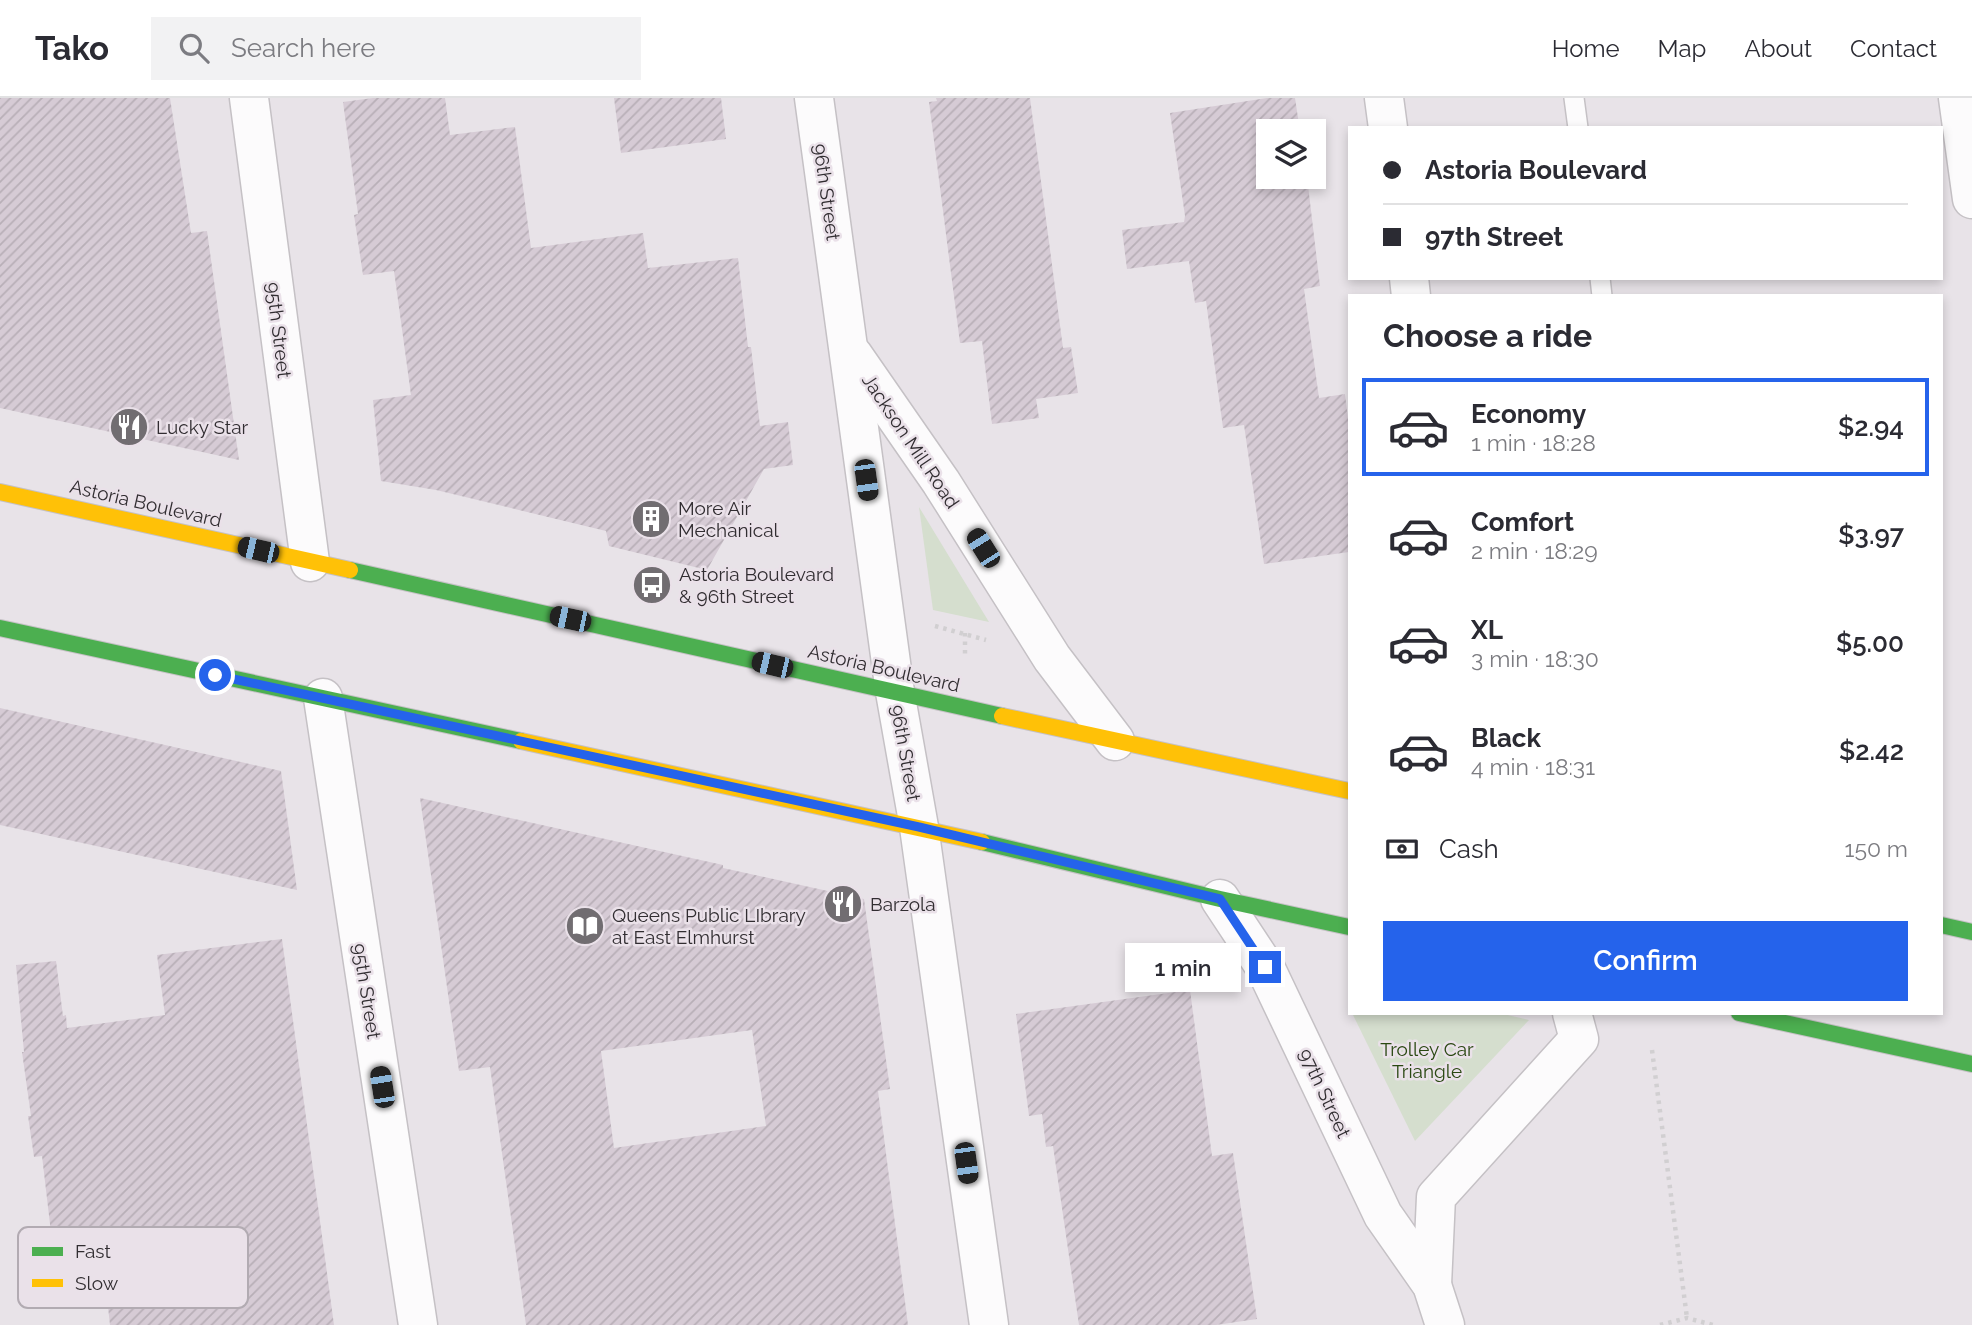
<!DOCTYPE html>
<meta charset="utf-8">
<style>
:root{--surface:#fff;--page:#f2f2f3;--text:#2b2b33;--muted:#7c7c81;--line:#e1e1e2;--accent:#2563eb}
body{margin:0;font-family:Raleway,sans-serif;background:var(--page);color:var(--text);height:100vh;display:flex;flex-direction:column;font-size:26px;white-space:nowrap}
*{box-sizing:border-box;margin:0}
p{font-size:23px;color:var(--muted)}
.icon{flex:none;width:38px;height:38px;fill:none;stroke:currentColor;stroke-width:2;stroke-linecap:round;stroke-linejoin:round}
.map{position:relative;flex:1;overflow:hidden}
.sheet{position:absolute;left:1348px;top:196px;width:595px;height:721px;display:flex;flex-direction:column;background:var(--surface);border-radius:0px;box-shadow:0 4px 10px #0003}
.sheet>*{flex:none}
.banner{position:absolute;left:1348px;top:28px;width:595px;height:154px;border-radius:0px;box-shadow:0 4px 10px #0003;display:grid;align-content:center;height:154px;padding:0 35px;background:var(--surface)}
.buttons{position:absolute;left:1256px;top:21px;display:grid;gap:14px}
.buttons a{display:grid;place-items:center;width:70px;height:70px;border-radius:0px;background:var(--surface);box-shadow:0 4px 10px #0003;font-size:35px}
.end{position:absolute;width:32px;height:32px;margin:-16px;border:9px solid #2563eb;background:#fff;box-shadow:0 0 0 4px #fff}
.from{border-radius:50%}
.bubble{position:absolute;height:49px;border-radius:0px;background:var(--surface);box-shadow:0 4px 10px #0003;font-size:23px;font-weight:600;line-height:49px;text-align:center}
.car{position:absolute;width:21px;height:42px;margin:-21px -10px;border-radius:9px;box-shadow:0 0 5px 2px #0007;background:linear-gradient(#222 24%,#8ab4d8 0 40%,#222 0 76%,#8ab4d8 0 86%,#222 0)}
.banner b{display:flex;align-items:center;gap:24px;height:66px;font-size:26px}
.banner b+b{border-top:2px solid var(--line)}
.banner i{width:18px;height:18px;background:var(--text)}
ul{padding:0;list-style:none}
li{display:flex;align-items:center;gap:21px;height:98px;margin:0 14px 10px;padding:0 21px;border:4px solid transparent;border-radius:0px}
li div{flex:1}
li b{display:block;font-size:26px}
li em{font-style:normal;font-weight:600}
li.selected{border-color:var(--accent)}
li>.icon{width:63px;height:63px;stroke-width:1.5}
h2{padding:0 35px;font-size:32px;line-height:84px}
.pay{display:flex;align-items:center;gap:18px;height:77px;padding:0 35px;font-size:26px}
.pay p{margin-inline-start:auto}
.primary-button{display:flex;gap:14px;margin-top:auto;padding:14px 35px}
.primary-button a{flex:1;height:80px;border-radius:0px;background:var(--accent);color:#fff;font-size:28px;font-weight:600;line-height:80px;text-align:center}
header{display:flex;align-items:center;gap:42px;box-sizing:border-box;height:98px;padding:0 35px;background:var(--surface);border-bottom:2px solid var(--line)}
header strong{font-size:33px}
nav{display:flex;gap:38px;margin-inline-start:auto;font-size:24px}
.search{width:490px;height:63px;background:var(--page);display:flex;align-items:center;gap:18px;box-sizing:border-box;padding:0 24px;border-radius:0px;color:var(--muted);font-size:26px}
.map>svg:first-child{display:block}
</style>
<header>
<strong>Tako</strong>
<div class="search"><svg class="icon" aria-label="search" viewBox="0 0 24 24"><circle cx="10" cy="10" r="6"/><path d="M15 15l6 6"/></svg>Search here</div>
<nav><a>Home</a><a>Map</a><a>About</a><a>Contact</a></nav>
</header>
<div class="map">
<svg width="1972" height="1227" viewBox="0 0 1972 1227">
<defs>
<pattern id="building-hatch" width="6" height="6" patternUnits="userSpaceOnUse" patternTransform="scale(1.75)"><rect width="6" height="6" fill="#d6cbd5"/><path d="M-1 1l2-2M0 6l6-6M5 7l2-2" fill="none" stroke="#b8afb7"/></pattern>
</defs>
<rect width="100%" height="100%" fill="#e8e3e8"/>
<g fill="#d5dece">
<polygon points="919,409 989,524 933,512"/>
<polygon points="1352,915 1499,915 1529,922 1415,1043"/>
</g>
<g fill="url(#building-hatch)" fill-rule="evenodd">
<polygon points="0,0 170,0 191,135 207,133 239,362 0,310"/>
<polygon points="373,0 445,0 450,37 515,29 531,150 643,135 648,170 738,160 748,249 751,249 760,328 788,324 793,367 764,371 707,472 609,448 606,433 436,392 381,383 373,302 411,297 394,173 363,177 354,117 358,116 343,4"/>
<polygon points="614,0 721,0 726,41 621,55"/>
<polygon points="936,0 1030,0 1063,250 1071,249 1078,295 1036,301 1039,320 992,326 982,243 960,245 929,4 937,3"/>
<polygon points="1267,0 1295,0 1300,33 1269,33 1269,79 1307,79 1320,188 1304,191 1319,300 1345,296 1349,329 1349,454 1264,466 1244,327 1223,330 1206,203 1195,205 1189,163 1127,171 1122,132 1184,124 1185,118 1170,15"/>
<polygon points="0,610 281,673 297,792 0,727"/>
<path d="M420,700L723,767V770L864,801L890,991L878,993L908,1227H526L490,969L459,973ZM752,932L766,1028L614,1050L601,953Z"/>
<polygon points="282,841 334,1227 110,1227 102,1155 54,1160 42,1058 34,1059 28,1018 31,1018 22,954 24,954 16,867 56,863 63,918 66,917 67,930 165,917 157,857"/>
<polygon points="1190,892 1212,1058 1233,1055 1257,1221 1216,1227 1079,1227 1053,1048 1046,1049 1042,1016 1029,1018 1016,916"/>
</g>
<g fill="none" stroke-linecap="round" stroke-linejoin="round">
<g stroke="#c5c1c5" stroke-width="22">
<g id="lane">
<polyline points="1574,0 1578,30"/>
<polyline points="1600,180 1602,198"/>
</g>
</g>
<g stroke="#c5c1c5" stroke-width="41">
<g id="street">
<polyline points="249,0 310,464"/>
<polyline points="814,0 895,594 919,729 989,1227"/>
<polyline points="1384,0 1388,30"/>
<polyline points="1958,0 1972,101"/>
<polyline points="1409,180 1411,198"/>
<polyline points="853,257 941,384 1052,560 1115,643"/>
<polyline points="323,600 418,1227"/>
<polyline points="1220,801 1265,869 1383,1117 1432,1187 1445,1227"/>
<polyline points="1432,1187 1436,1099 1579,941 1572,915"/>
</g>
</g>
<g stroke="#c5c1c5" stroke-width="18">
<g id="fast">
<polyline points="350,472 1002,618"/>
<polyline points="0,530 521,643"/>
<polyline points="982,744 1220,801 1349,829"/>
<polyline points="1941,827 1972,834"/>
<polyline points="1739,915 1972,966"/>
</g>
</g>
<g stroke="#c5c1c5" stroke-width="18">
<g id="slow">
<polyline points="0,394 350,472"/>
<polyline points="1002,618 1349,693"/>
<polyline points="521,643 982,744"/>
</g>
</g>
<g stroke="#d1cfd1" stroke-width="4.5" stroke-dasharray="3.5 5" stroke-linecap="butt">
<polyline points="935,528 986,542"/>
<polyline points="965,535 965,557"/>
<polyline points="1652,952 1687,1220"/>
<polyline points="1660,1227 1687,1220 1713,1227"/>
</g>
<use href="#lane" stroke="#fcfbfc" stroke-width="19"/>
<use href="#street" stroke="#fcfbfc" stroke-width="38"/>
<use href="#fast" stroke="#4caf50" stroke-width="16"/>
<use href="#slow" stroke="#ffc107" stroke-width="16"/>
</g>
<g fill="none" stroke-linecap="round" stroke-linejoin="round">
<polyline stroke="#2563eb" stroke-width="9" points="215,577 919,729 1220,801 1265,869"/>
</g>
<defs>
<g id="restaurant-disc" transform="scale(2.0125)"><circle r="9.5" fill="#716d71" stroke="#eae1e9"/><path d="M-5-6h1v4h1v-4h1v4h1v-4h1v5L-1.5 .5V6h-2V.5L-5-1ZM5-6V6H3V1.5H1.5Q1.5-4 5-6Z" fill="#fff"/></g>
<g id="building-disc" transform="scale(2.0125)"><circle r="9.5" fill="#716d71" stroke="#eae1e9"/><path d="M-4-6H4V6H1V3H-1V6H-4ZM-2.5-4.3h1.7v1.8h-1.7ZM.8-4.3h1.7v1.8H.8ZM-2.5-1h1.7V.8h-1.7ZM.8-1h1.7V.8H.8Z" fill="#fff"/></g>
<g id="bus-disc" transform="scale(2.0125)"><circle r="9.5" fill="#716d71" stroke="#eae1e9"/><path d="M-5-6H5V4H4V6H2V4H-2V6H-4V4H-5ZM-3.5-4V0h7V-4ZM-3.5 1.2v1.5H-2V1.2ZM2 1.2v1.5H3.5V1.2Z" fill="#fff"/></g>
<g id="library-disc" transform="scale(2.0125)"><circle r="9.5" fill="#716d71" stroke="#eae1e9"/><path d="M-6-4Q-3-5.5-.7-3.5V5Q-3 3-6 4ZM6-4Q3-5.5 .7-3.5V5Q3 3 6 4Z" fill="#fff"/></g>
</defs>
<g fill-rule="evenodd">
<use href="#restaurant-disc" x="129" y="329"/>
<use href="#building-disc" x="651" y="421"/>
<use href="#bus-disc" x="652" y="487"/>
<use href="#restaurant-disc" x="843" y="806"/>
<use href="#library-disc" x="585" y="828"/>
</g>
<g text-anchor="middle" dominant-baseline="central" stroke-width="5" stroke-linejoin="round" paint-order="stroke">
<g font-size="19" fill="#312d31" stroke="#eae1e9">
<text transform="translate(827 94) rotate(82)">96th Street</text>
<text transform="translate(279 232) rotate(83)">95th Street</text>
<text transform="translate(911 343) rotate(56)">Jackson Mill Road</text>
<text transform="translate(146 405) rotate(13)">Astoria Boulevard</text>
<text transform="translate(884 570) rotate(13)">Astoria Boulevard</text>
<text transform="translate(906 655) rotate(80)">96th Street</text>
<text transform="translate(367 893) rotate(81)">95th Street</text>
<text transform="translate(1325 995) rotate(65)">97th Street</text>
</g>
<g font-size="19" fill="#312d31" stroke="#eae1e9" text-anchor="start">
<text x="156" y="329">Lucky Star</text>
<text x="678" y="410">More Air<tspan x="678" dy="22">Mechanical</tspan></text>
<text x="679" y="476">Astoria Boulevard<tspan x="679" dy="22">&amp; 96th Street</tspan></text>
<text x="870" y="806">Barzola</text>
<text x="612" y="817">Queens Public LIbrary<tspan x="612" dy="22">at East Elmhurst</tspan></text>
</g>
<g font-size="19" fill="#2a4812" stroke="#eae1e9">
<text x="1427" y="951">Trolley Car<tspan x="1427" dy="22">Triangle</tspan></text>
</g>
</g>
<rect x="18" y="1129" width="230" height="81" rx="10" fill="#eae1e9" stroke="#b2abb2" stroke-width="2"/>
<rect x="32" y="1149" width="31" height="9" fill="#4caf50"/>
<rect x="32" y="1181" width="31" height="8" fill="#ffc107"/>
<g font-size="19" fill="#312d31">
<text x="75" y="1160">Fast</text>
<text x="75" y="1192">Slow</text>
</g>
</svg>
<div class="buttons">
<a><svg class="icon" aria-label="layers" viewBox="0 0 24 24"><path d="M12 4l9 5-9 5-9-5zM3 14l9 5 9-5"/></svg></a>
</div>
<i class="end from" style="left:215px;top:577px"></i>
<i class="end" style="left:1265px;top:869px"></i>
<div class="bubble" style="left:1125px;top:845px;width:116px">1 min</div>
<i class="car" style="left:866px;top:382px;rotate:172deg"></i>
<i class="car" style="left:983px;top:450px;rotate:328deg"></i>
<i class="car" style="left:258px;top:452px;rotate:283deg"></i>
<i class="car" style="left:570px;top:521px;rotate:282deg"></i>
<i class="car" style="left:772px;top:567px;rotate:283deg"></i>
<i class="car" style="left:382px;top:989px;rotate:351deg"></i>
<i class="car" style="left:966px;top:1065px;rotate:172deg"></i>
<div class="banner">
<b><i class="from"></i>Astoria Boulevard</b>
<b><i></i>97th Street</b>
</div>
<section class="sheet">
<h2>Choose a ride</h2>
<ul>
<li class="selected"><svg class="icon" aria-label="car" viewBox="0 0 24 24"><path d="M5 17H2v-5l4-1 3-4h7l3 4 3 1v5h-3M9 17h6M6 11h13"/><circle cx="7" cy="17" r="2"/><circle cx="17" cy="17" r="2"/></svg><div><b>Economy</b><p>1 min · 18:28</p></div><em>$2.94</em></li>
<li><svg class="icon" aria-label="car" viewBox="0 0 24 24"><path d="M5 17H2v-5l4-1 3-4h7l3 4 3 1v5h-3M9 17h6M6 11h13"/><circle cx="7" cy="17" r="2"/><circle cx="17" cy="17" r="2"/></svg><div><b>Comfort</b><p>2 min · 18:29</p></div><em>$3.97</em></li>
<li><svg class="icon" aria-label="car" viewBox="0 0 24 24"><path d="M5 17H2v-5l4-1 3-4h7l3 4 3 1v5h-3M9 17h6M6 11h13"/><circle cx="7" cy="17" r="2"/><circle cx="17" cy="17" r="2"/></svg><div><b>XL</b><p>3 min · 18:30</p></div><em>$5.00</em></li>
<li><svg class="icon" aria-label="car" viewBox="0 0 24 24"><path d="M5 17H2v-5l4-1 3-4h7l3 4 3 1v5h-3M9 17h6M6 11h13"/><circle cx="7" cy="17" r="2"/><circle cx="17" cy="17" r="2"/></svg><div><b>Black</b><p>4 min · 18:31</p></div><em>$2.42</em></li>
</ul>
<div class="pay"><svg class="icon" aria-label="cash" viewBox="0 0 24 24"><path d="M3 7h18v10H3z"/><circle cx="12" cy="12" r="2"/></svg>Cash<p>150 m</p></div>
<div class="primary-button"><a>Confirm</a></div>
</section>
</div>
